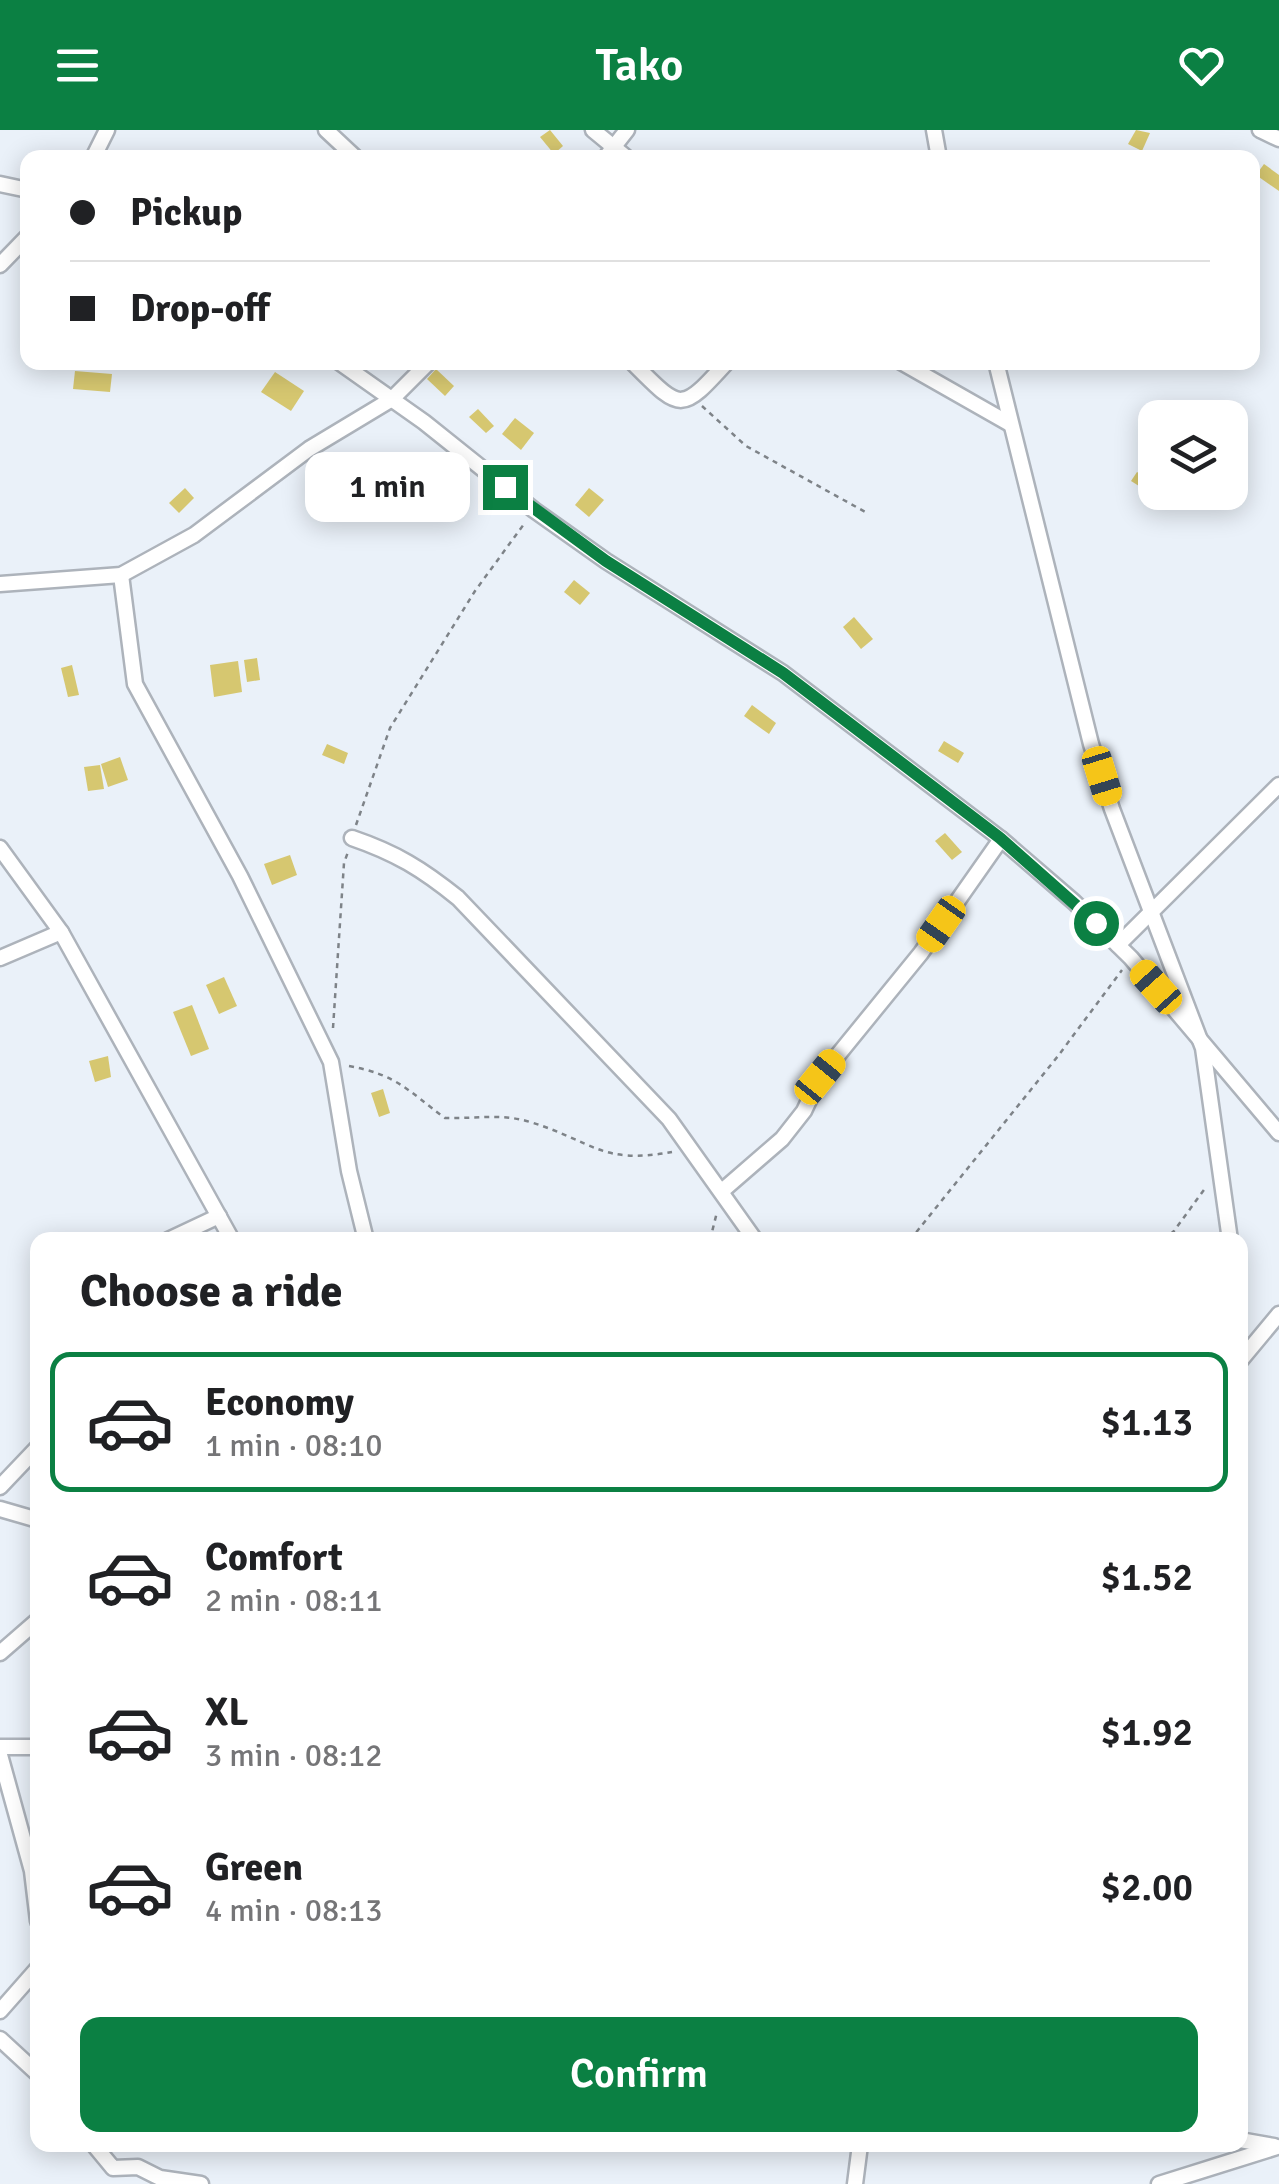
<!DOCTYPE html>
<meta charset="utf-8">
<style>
:root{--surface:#fff;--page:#f2f2f2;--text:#202124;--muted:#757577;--line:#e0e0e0;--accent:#0b8043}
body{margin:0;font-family:Signika,sans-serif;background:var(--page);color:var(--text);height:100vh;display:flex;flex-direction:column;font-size:38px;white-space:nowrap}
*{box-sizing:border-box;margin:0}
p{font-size:32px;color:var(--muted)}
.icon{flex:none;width:55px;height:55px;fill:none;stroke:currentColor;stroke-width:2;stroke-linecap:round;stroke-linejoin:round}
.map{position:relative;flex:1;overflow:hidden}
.drawer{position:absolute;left:30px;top:1102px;width:1218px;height:920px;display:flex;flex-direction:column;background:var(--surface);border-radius:20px;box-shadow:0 5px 25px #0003}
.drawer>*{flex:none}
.guide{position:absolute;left:20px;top:20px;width:1240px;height:220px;border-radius:20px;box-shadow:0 5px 25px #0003;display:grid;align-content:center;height:220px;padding:0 50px;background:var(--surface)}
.fabs{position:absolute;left:1138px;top:270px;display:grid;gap:20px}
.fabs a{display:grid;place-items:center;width:110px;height:110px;border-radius:20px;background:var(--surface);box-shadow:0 5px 25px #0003;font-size:50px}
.end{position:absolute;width:45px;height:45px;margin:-22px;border:12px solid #0b8043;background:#fff;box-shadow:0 0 0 5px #fff}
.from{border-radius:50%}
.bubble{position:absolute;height:70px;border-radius:20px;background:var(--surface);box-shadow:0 5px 25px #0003;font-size:32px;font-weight:600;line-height:70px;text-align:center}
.car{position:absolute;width:30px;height:60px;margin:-30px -15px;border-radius:12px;box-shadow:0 0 8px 2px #0007;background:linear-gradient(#f5c518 24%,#345 0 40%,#f5c518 0 76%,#345 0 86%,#f5c518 0)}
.guide b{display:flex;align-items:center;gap:35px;height:95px;font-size:38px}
.guide b+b{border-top:2px solid var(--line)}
.guide i{width:25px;height:25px;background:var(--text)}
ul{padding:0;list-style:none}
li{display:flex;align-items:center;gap:30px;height:140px;margin:0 20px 15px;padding:0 30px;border:5px solid transparent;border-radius:20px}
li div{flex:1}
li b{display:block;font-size:38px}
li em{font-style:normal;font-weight:600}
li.current{border-color:var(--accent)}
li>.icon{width:90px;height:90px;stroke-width:1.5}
h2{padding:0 50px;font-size:45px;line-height:120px}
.action{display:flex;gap:20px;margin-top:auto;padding:20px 50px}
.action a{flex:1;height:115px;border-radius:20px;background:var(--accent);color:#fff;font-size:40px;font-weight:600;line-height:115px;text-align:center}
header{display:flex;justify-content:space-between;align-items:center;height:130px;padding:0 50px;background:var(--accent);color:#fff;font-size:45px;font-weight:600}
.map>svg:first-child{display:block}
</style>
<header><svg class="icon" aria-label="menu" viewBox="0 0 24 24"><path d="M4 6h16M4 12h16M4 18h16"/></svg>Tako<svg class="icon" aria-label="heart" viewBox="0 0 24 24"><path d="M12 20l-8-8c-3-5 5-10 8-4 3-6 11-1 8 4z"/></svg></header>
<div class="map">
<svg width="1279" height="2054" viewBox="0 0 1279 2054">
<rect width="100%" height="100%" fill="#eaf1f9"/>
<g fill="#d6c770">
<polygon points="550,0 563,16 554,24 540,7"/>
<polygon points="1136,0 1150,3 1142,21 1128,14"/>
<polygon points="1264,34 1279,45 1279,61 1256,45"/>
<polygon points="436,239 454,256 445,266 427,249"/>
<polygon points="75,241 112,244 110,262 73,259"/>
<polygon points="275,242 304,261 291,281 261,262"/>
<polygon points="478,279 494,296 486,303 469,287"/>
<polygon points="515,288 534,303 521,320 502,304"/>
<polygon points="348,330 357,337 349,347 355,351 351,356 336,345"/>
<polygon points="1137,342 1155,353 1155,366 1131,351"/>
<polygon points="185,358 194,368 179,383 169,373"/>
<polygon points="589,358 604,370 589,387 575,375"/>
<polygon points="574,450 590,463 580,475 564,462"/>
<polygon points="854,487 873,509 861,519 843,497"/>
<polygon points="257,528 260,550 247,552 244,530"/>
<polygon points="238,531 242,562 214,567 210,535"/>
<polygon points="72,535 79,565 68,567 61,538"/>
<polygon points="752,575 776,593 769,604 744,586"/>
<polygon points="944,611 964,623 958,633 938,621"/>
<polygon points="327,614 348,623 344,634 322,625"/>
<polygon points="120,627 128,650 108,657 101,634"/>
<polygon points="100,635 104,659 88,661 84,637"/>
<polygon points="945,703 962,722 952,730 935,711"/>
<polygon points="290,725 297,745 272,755 264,734"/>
<polygon points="224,847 237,876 219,884 206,855"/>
<polygon points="192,875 209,919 191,926 173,882"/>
<polygon points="108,926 111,947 95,952 89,931"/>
<polygon points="383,959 390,983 379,987 371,963"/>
</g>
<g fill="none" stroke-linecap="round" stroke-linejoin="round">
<g stroke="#adb3bb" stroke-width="19">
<g id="minor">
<polyline points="326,0 356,28"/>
<polyline points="593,0 627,28"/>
<polyline points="934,0 939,28"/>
<polyline points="1260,0 1279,9"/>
<polyline points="93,28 107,0"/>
<polyline points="605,28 627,0"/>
<polyline points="0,54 28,60"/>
<polyline points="0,135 28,106"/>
<polyline points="339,232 424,292 534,380 606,431 783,543 1001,709 1074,772 1131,828 1279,1003"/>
<path d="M632,232C681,281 680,284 727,232"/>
<polyline points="901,232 1010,294"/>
<polyline points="996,232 1091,614 1112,679 1203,918 1230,1110"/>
<polyline points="121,445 135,554 240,746 331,932 349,1041 366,1110"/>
<polyline points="0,454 121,445 194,405 309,319 392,269 429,232"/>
<path d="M352,708C396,723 422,739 458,768L669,989L755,1110"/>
<polyline points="0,718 61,802 232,1110"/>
<polyline points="1118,815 1279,655"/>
<polyline points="0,828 61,802"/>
<polyline points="722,1061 782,1009 804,981 820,947 921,823 1001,709"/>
<polyline points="168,1110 219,1086"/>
<polyline points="1240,1231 1279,1184"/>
<polyline points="0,1357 38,1317"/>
<polyline points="0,1379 38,1390"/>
<polyline points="0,1523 38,1490"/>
<polyline points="0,1617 38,1617"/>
<polyline points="0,1625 32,1741 38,1791"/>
<polyline points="0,1881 38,1838"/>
<polyline points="0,1909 38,1944"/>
<polyline points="1240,2010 1274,2016"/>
<polyline points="94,2015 113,2038 138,2037 160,2048 201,2054"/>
<polyline points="855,2054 860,2015"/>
<polyline points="1159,2054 1277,2017"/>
</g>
</g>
<g stroke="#7e8388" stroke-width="2.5" stroke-dasharray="5 5" stroke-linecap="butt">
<polyline points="702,276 746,316 869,384"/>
<polyline points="356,695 390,598 475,461 524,394"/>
<polyline points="333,898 344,733 348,722"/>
<path d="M349,936C398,945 408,961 445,988C474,989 502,983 530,992C593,1011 600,1035 672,1022"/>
<polyline points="710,1110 717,1082"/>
<polyline points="910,1110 1058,926 1122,840"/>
<polyline points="1163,1110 1174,1101 1206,1057"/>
</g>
<use href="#minor" stroke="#fff" stroke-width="14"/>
</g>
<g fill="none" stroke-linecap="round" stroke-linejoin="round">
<polyline stroke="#0b8043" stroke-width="12" points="505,357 606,431 783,543 1000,708 1096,793"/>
</g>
</svg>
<div class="fabs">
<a><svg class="icon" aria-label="layers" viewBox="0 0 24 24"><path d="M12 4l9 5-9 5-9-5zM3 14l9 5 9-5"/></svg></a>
</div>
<i class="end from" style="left:1096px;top:793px"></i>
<i class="end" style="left:505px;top:357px"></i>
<div class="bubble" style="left:305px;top:322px;width:165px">1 min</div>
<i class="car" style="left:1102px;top:646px;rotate:163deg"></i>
<i class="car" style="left:941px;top:794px;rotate:215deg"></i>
<i class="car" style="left:1156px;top:857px;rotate:318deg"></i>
<i class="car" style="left:820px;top:947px;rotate:39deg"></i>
<div class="guide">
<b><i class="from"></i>Pickup</b>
<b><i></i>Drop-off</b>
</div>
<section class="drawer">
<h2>Choose a ride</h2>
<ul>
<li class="current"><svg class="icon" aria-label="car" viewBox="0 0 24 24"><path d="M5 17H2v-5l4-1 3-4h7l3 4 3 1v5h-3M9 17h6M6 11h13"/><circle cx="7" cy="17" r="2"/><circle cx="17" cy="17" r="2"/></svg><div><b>Economy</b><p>1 min · 08:10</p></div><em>$1.13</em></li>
<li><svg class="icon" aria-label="car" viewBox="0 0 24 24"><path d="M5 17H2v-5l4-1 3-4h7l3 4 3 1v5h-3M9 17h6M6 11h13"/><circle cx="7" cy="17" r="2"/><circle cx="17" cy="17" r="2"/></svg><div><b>Comfort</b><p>2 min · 08:11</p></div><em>$1.52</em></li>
<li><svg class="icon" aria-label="car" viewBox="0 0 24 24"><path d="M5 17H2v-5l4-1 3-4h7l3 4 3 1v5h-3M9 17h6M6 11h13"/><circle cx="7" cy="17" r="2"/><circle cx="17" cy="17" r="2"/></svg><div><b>XL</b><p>3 min · 08:12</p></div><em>$1.92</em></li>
<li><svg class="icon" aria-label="car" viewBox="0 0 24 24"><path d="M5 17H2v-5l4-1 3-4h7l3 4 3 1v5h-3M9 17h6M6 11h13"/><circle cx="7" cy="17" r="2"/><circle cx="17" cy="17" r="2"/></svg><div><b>Green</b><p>4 min · 08:13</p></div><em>$2.00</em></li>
</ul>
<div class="action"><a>Confirm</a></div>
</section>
</div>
